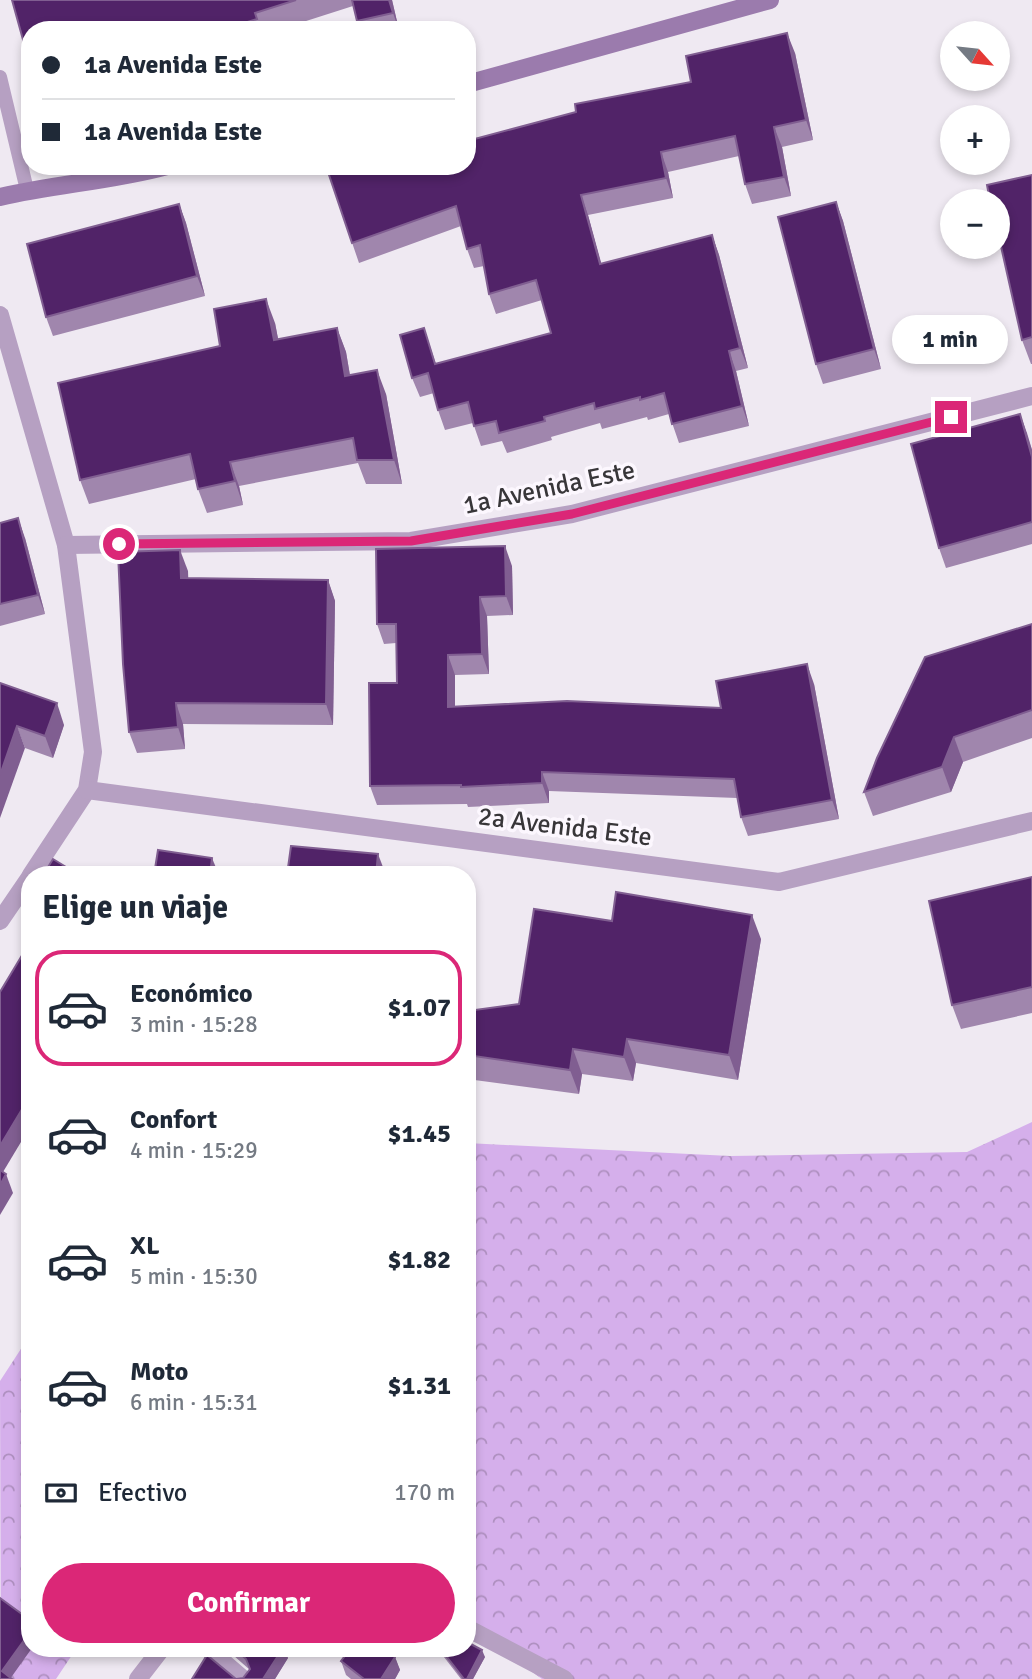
<!DOCTYPE html>
<html lang="es">
<meta charset="utf-8">
<style>
:root{--surface:#fff;--page:#f6f6f7;--text:#1f2937;--muted:#747a83;--line:#e0e1e3;--accent:#db2777}
body{margin:0;font-family:Signika,sans-serif;background:var(--page);color:var(--text);height:100vh;display:flex;flex-direction:column;font-size:26px;white-space:nowrap}
*{box-sizing:border-box;margin:0}
p{font-size:23px;color:var(--muted)}
.icon{flex:none;width:38px;height:38px;fill:none;stroke:currentColor;stroke-width:2;stroke-linecap:round;stroke-linejoin:round}
.map{position:relative;flex:1;overflow:hidden}
.drawer{position:absolute;left:21px;top:866px;width:455px;height:791px;display:flex;flex-direction:column;background:var(--surface);border-radius:28px;box-shadow:0 4px 10px #0003}
.drawer>*{flex:none}
.banner{position:absolute;left:21px;top:21px;width:455px;height:154px;border-radius:28px;box-shadow:0 4px 10px #0003;display:grid;align-content:center;height:154px;padding:0 21px;background:var(--surface)}
.needle{width:46px;rotate:117deg}
.fabs{position:absolute;left:940px;top:21px;display:grid;gap:14px}
.fabs a{display:grid;place-items:center;width:70px;height:70px;border-radius:50%;background:var(--surface);box-shadow:0 4px 10px #0003;font-size:35px}
.end{position:absolute;width:32px;height:32px;margin:-16px;border:9px solid #db2777;background:#fff;box-shadow:0 0 0 4px #fff}
.from{border-radius:50%}
.bubble{position:absolute;height:49px;border-radius:24px;background:var(--surface);box-shadow:0 4px 10px #0003;font-size:23px;font-weight:800;line-height:49px;text-align:center}
.banner b{display:flex;align-items:center;gap:24px;height:66px;font-size:26px}
.banner b+b{border-top:2px solid var(--line)}
.banner i{width:18px;height:18px;background:var(--text)}
ul{padding:0;list-style:none}
li{display:flex;align-items:center;gap:21px;height:116px;margin:0 14px 10px;padding:0 7px;border:4px solid transparent;border-radius:28px}
li div{flex:1}
li b{display:block;font-size:26px}
li em{font-style:normal;font-weight:800}
li.active{border-color:var(--accent)}
li>.icon{width:63px;height:63px;stroke-width:1.5}
h2{padding:0 21px;font-size:32px;line-height:84px}
.pay{display:flex;align-items:center;gap:18px;height:77px;padding:0 21px;font-size:26px}
.pay p{margin-inline-start:auto}
.cta{display:flex;gap:14px;margin-top:auto;padding:14px 21px}
.cta a{flex:1;height:80px;border-radius:42px;background:var(--accent);color:#fff;font-size:28px;font-weight:800;line-height:80px;text-align:center}
.map>svg:first-child{display:block}
</style>
<div class="map">
<svg width="1032" height="1679" viewBox="0 0 1032 1679">
<defs>
<pattern id="park-crowns" width="20" height="18" patternUnits="userSpaceOnUse" patternTransform="scale(1.75)"><rect width="20" height="18" fill="#d5afeb"/><path d="M2 6a3 3 0 1 1 6 0M12 15a3 3 0 1 1 6 0" fill="none" stroke="#ae8fbf"/></pattern>
</defs>
<rect width="100%" height="100%" fill="#efe9f2"/>
<g fill="url(#park-crowns)">
<polygon points="1032,1122 1032,1679 542,1679 467,1626 467,1143 730,1156 967,1152"/>
<polygon points="30,1335 30,1648 76,1649 56,1679 1,1679 0,1381"/>
</g>
<g fill="none" stroke-linecap="round" stroke-linejoin="round">
<polyline stroke="#b6a0c2" stroke-width="14" points="0,77 27,190"/>
<g stroke="#b6a0c2" stroke-width="18">
<polyline points="0,315 66,545 93,752 87,790 31,875"/>
<polyline points="66,545 411,541 572,514 1032,396"/>
<polyline points="87,790 779,882 1032,821"/>
<polyline points="0,921 30,877"/>
<polyline points="467,1628 564,1679"/>
<polyline points="207,1648 243,1679"/>
<polyline points="138,1679 162,1648"/>
</g>
<g stroke="#9b7bad" stroke-width="18">
<polyline points="467,84 770,0"/>
<path d="M0,197C55,184 112,181 167,166"/>
</g>
</g>
<g fill="#a086ad">
<polygon points="12,0 392,0 399,30 360,30 353,6 278,30 30,30"/>
<polygon points="795,53 813,140 782,147 791,196 752,204 745,184 739,156 668,172 673,198 588,215 601,264 712,235 719,255 748,368 736,371 749,426 679,443 669,414 648,420 647,417 602,429 600,423 551,437 552,440 507,453 502,441 481,446 473,423 445,430 438,410 434,393 420,397 412,378 424,328 436,364 551,333 542,300 496,314 489,294 484,266 474,268 467,249 461,226 359,263 326,166 467,166 691,82"/>
<polygon points="1032,175 1032,364 1031,364 1022,340"/>
<polygon points="836,202 843,221 881,369 823,384 816,364"/>
<polygon points="179,204 186,223 205,296 53,336 46,317"/>
<polygon points="275,323 278,339 337,328 346,352 350,375 386,394 402,484 366,484 358,463 239,486 243,505 207,513 198,489 196,479 89,504 80,480 220,346"/>
<polygon points="1020,414 1032,450 1032,544 946,568 939,548"/>
<polygon points="0,523 25,538 45,614 0,626"/>
<polygon points="512,566 513,615 487,616 489,674 455,675 455,707 721,708 814,684 839,819 748,836 741,817 737,798 549,791 549,803 468,807 467,804 377,805 370,786 397,683 396,643 384,644 377,624"/>
<polygon points="188,571 188,578 328,580 335,601 333,725 183,724 185,749 137,753 129,732"/>
<polygon points="1032,624 1032,738 963,762 951,792 873,816 864,792"/>
<polygon points="0,683 64,725 53,758 25,748"/>
<polygon points="1032,877 1032,1013 961,1029 952,1005"/>
<polygon points="612,921 761,939 738,1080 636,1063 633,1081 582,1074 579,1094 467,1079 467,1011 519,1004"/>
<polygon points="225,1648 287,1648 285,1652 288,1658 275,1679 192,1679 243,1678 250,1670"/>
<polygon points="437,1648 467,1648 485,1657 473,1679 461,1679"/>
<polygon points="395,1657 400,1670 395,1679 351,1679 346,1675 341,1661"/>
</g>
<g fill="#805e91">
<polygon points="389,0 392,0 399,30 393,13"/>
<polygon points="787,33 795,53 813,140 806,120"/>
<polygon points="774,127 782,147 791,196 784,177"/>
<polygon points="661,152 668,172 673,198 666,178"/>
<polygon points="581,195 588,215 607,284 600,264"/>
<polygon points="836,202 843,221 881,369 874,349"/>
<polygon points="179,204 186,223 205,296 197,276"/>
<polygon points="712,235 719,255 748,368 740,348"/>
<polygon points="266,299 275,323 283,364 274,340"/>
<polygon points="337,328 346,352 354,400 345,376"/>
<polygon points="729,351 736,371 749,426 742,406"/>
<polygon points="377,370 386,394 402,484 394,460"/>
<polygon points="1020,414 1027,433 1032,450 1032,457"/>
<polygon points="230,462 239,486 243,505 235,481"/>
<polygon points="18,518 25,538 45,614 38,595"/>
<polygon points="505,546 512,566 513,615 506,596"/>
<polygon points="180,550 188,571 189,600 181,578"/>
<polygon points="328,580 335,601 333,725 326,704"/>
<polygon points="480,597 487,616 489,674 482,654"/>
<polygon points="448,655 455,675 455,726 448,707"/>
<polygon points="807,664 814,684 839,819 832,800"/>
<polygon points="57,703 64,725 53,758 45,736"/>
<polygon points="176,703 183,724 185,749 178,727"/>
<polygon points="17,726 25,748 0,818 0,775"/>
<polygon points="954,737 963,762 951,792 942,767"/>
<polygon points="542,772 549,791 549,803 542,783"/>
<polygon points="378,854 386,875 376,875"/>
<polygon points="212,858 219,875 210,875"/>
<polygon points="752,915 761,939 738,1080 729,1055"/>
<polygon points="627,1039 636,1063 633,1081 624,1057"/>
<polygon points="573,1049 582,1074 579,1094 570,1070"/>
<polygon points="30,1096 30,1127 0,1177 0,1146"/>
<polygon points="6,1174 13,1193 0,1215 0,1185"/>
<polygon points="30,1632 30,1648 32,1648 10,1679 2,1671"/>
<polygon points="280,1648 287,1648 285,1652 288,1658 275,1679 263,1679"/>
<polygon points="482,1650 485,1657 473,1679 467,1679"/>
<polygon points="395,1657 400,1670 395,1679 381,1679"/>
</g>
<g fill="#512368" stroke="#805e91" stroke-width="2">
<polygon points="12,0 296,0 255,13 257,19 222,30 30,30 30,65"/>
<polygon points="352,0 389,0 393,13 357,21"/>
<polygon points="787,33 806,120 774,127 784,177 745,184 735,136 661,152 666,178 581,195 600,264 712,235 740,348 729,351 742,406 672,424 664,393 640,400 640,397 595,409 594,403 544,417 545,421 499,433 496,421 474,426 468,402 438,410 428,373 412,378 400,335 424,328 435,364 551,333 536,280 489,294 480,245 467,249 456,206 352,243 326,166 467,166 467,141 576,112 575,104 691,82 686,56"/>
<polygon points="1032,175 1032,337 1022,340 998,233 998,201 990,201 987,185"/>
<polygon points="836,202 874,349 816,364 778,217"/>
<polygon points="179,204 197,276 46,317 27,244"/>
<polygon points="266,299 274,340 337,328 345,376 377,370 394,460 357,460 353,438 230,462 235,481 198,489 190,454 80,480 58,383 220,346 214,309"/>
<polygon points="1020,414 1032,457 1032,522 939,548 911,444"/>
<polygon points="18,518 38,595 0,604 0,523"/>
<polygon points="505,546 506,596 480,597 482,654 448,655 448,707 567,701 721,708 716,681 807,664 832,800 741,817 734,779 542,772 542,783 461,787 461,785 370,786 369,683 397,683 396,624 377,624 376,549"/>
<polygon points="180,550 181,578 328,580 326,704 176,703 178,727 129,732 123,664 118,552"/>
<polygon points="1032,624 1032,710 954,737 942,767 864,792 877,758 925,657"/>
<polygon points="0,683 57,703 45,736 17,726 0,775"/>
<polygon points="291,846 378,854 376,875 287,875"/>
<polygon points="158,850 212,858 210,875 154,875"/>
<polygon points="53,859 79,875 43,875"/>
<polygon points="1032,877 1032,987 952,1005 929,901"/>
<polygon points="616,892 752,915 729,1055 627,1039 624,1057 573,1049 570,1070 467,1055 467,1011 519,1004 534,909 612,921"/>
<polygon points="30,942 30,1096 0,1146 0,992"/>
<polygon points="0,1170 6,1174 0,1185"/>
<polygon points="0,1598 30,1620 30,1632 2,1671 12,1679 0,1679"/>
<polygon points="467,1642 482,1650 467,1679 464,1679 440,1648 467,1648"/>
<polygon points="234,1648 283,1648 263,1679 192,1679 207,1655 236,1679 243,1678 250,1669 246,1659"/>
<polygon points="351,1648 382,1648 395,1657 381,1679 364,1679 341,1661"/>
</g>
<g fill="none" stroke-linecap="round" stroke-linejoin="round">
<polyline stroke="#db2777" stroke-width="9" points="119,544 411,541 572,514 951,417"/>
</g>
<g text-anchor="middle" dominant-baseline="central" stroke-width="7" stroke-linejoin="round" paint-order="stroke">
<g font-size="26" fill="#383639" stroke="#fcf7fe">
<text transform="translate(549 488) rotate(-12)">1a Avenida Este</text>
<text transform="translate(565 827) rotate(7)">2a Avenida Este</text>
</g>
</g>
</svg>
<div class="fabs">
<a><svg class="needle" viewBox="-14 -14 28 28"><path d="M0-13l5 13h-10z" fill="#e53935"/><path d="M0 13l5-13h-10z" fill="#747a83"/></svg></a>
<a>+</a>
<a>−</a>
</div>
<i class="end from" style="left:119px;top:544px"></i>
<i class="end" style="left:951px;top:417px"></i>
<div class="bubble" style="left:892px;top:315px;width:116px">1 min</div>
<div class="banner">
<b><i class="from"></i>1a Avenida Este</b>
<b><i></i>1a Avenida Este</b>
</div>
<section class="drawer">
<h2>Elige un viaje</h2>
<ul>
<li class="active"><svg class="icon" aria-label="car" viewBox="0 0 24 24"><path d="M5 17H2v-5l4-1 3-4h7l3 4 3 1v5h-3M9 17h6M6 11h13"/><circle cx="7" cy="17" r="2"/><circle cx="17" cy="17" r="2"/></svg><div><b>Económico</b><p>3 min · 15:28</p></div><em>$1.07</em></li>
<li><svg class="icon" aria-label="car" viewBox="0 0 24 24"><path d="M5 17H2v-5l4-1 3-4h7l3 4 3 1v5h-3M9 17h6M6 11h13"/><circle cx="7" cy="17" r="2"/><circle cx="17" cy="17" r="2"/></svg><div><b>Confort</b><p>4 min · 15:29</p></div><em>$1.45</em></li>
<li><svg class="icon" aria-label="car" viewBox="0 0 24 24"><path d="M5 17H2v-5l4-1 3-4h7l3 4 3 1v5h-3M9 17h6M6 11h13"/><circle cx="7" cy="17" r="2"/><circle cx="17" cy="17" r="2"/></svg><div><b>XL</b><p>5 min · 15:30</p></div><em>$1.82</em></li>
<li><svg class="icon" aria-label="car" viewBox="0 0 24 24"><path d="M5 17H2v-5l4-1 3-4h7l3 4 3 1v5h-3M9 17h6M6 11h13"/><circle cx="7" cy="17" r="2"/><circle cx="17" cy="17" r="2"/></svg><div><b>Moto</b><p>6 min · 15:31</p></div><em>$1.31</em></li>
</ul>
<div class="pay"><svg class="icon" aria-label="cash" viewBox="0 0 24 24"><path d="M3 7h18v10H3z"/><circle cx="12" cy="12" r="2"/></svg>Efectivo<p>170 m</p></div>
<div class="cta"><a>Confirmar</a></div>
</section>
</div>
